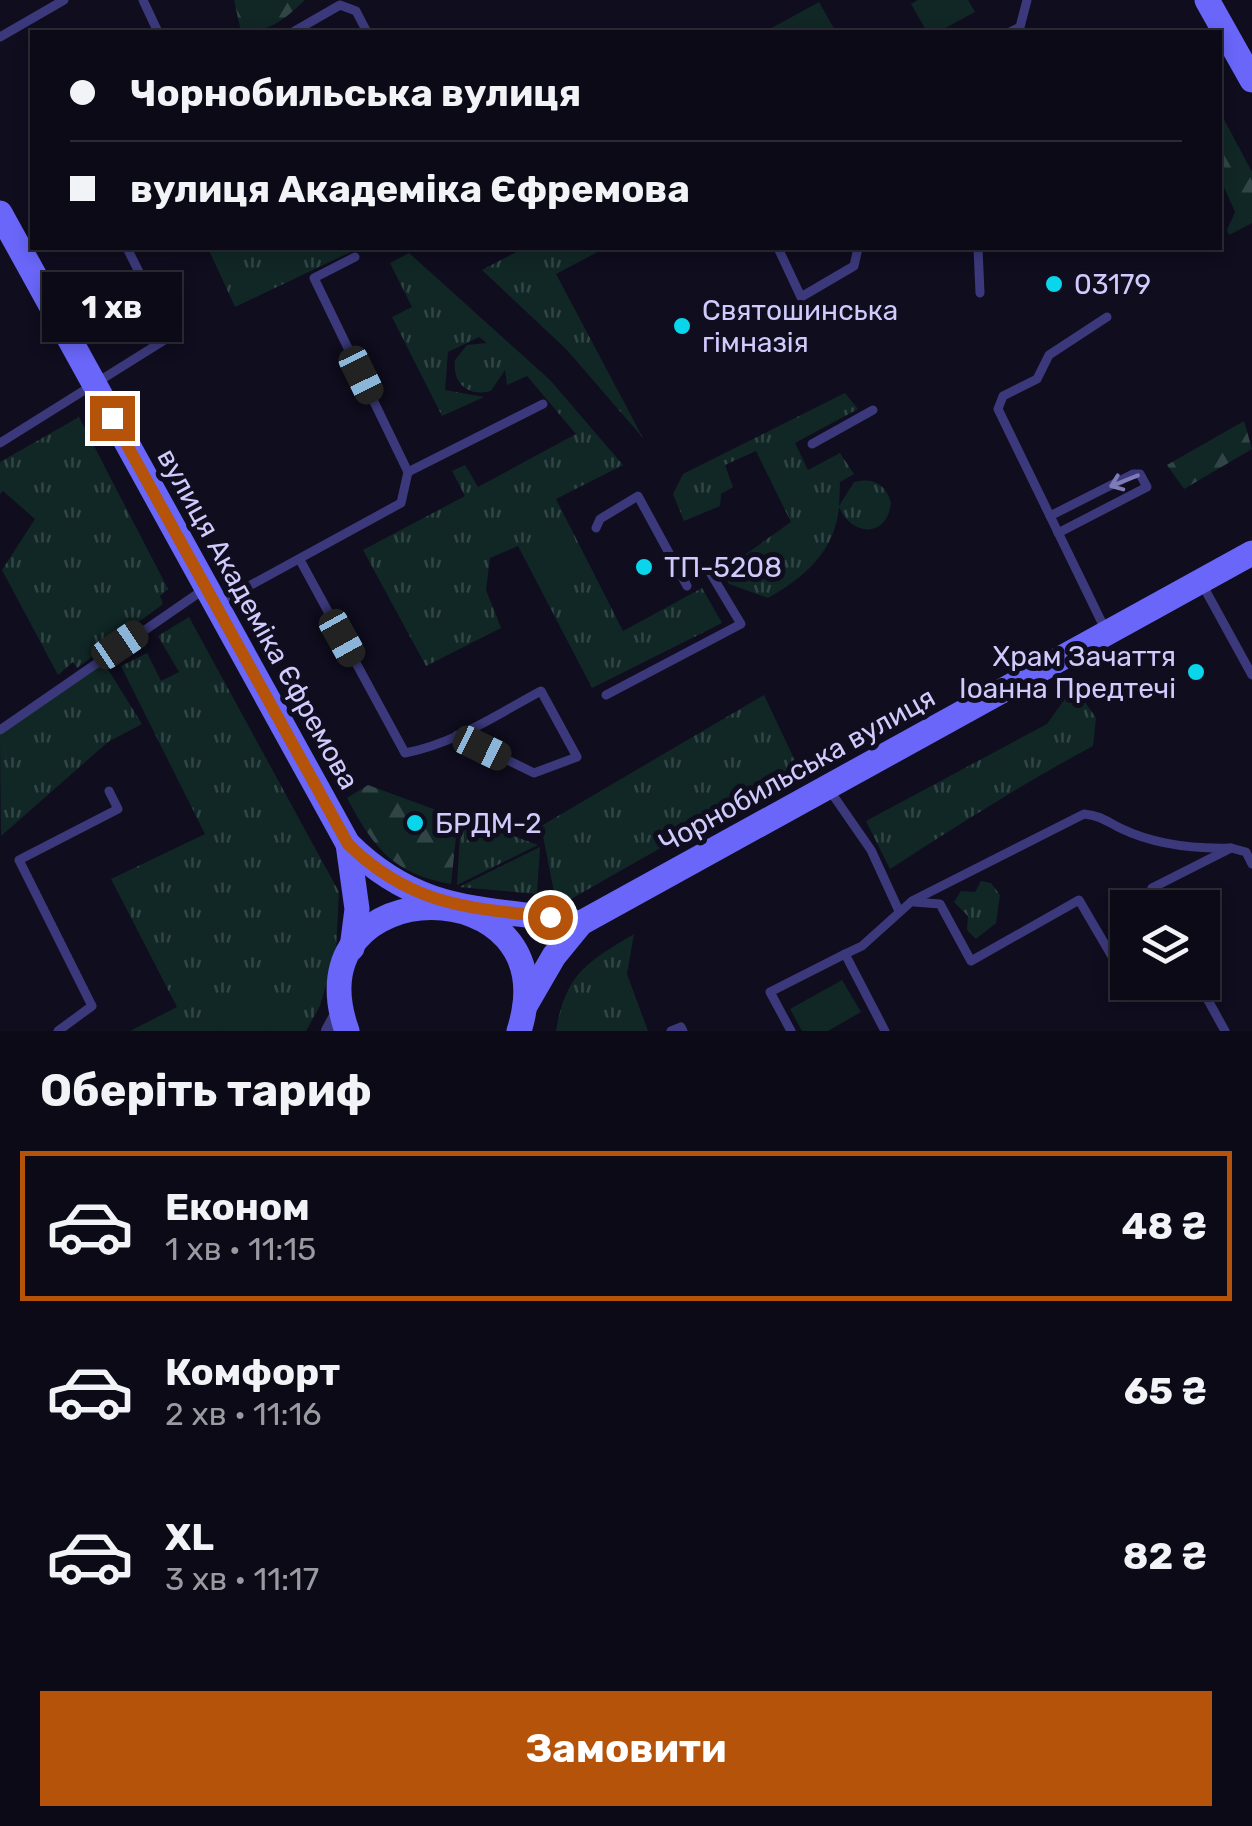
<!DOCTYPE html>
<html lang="uk">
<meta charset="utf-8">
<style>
:root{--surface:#0b0a16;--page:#14131f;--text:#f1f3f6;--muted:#9a9aa1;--line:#2b2b35;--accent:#b45309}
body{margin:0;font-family:Rubik,sans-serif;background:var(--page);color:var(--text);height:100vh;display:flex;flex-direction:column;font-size:38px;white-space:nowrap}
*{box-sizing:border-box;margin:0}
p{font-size:32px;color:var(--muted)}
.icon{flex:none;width:55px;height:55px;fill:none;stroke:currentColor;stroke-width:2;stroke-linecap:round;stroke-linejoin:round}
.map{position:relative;height:1031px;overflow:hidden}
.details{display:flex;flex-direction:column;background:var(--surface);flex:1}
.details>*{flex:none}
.hud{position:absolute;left:30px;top:30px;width:1192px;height:220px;border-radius:0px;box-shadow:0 5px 15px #0003,0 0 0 2px var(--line);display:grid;align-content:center;height:220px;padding:0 40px;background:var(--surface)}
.tools{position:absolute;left:1110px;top:890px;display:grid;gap:20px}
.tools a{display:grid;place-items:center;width:110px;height:110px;border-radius:0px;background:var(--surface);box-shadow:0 5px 15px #0003,0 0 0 2px var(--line);font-size:50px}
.end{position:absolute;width:45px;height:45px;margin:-22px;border:12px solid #b45309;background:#fff;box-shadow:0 0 0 5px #fff}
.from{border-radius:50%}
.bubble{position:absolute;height:70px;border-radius:0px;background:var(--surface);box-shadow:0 5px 15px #0003,0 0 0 2px var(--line);font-size:32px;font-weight:700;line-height:70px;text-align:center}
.car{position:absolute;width:30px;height:60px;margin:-30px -15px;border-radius:12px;box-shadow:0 0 8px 2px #0007;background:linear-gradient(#222 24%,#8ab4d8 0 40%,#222 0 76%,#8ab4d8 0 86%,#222 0)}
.hud b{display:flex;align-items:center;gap:35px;height:95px;font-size:38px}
.hud b+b{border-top:2px solid var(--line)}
.hud i{width:25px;height:25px;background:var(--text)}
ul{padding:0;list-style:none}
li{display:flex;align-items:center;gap:30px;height:150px;margin:0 20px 15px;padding:0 20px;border:5px solid transparent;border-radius:0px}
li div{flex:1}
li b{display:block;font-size:38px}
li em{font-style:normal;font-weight:700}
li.on{border-color:var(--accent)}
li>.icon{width:90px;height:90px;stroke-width:1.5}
h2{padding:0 40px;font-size:45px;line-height:120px}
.action{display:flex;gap:20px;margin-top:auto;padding:20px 40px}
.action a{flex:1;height:115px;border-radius:0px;background:var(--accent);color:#fff;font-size:40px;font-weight:700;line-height:115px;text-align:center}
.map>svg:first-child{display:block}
</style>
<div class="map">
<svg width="1252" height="1031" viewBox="0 0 1252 1031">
<defs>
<pattern id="grass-tufts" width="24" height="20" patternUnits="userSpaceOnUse" patternTransform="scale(2.5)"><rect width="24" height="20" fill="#102726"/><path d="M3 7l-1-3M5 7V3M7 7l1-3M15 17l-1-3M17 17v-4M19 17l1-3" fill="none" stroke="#324546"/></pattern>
<pattern id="forest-firs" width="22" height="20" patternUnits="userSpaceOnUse" patternTransform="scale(2.5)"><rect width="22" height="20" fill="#102726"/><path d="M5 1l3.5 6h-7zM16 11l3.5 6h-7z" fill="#324546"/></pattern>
</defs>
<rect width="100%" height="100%" fill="#0f0d1e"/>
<g fill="url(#grass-tufts)">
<polygon points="208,248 359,248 235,307"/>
<polygon points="524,248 605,248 556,274 643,438 567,350 482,270"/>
<path d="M409,253L550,380L623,465L556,499L623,631L702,588L722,623L592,688L518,546L490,558L486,590L501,628L426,666L363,550L465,496L452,471L465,465L478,487L576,434L527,376L507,385L505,370L491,391C468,397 452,383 455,360L467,345L487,343L479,337L448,352L445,390L484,397L442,416L392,317L412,307L390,263Z"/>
<path d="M845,393L858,409L795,443L808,470L840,453L854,474L840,482L839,506L854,482C873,477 886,484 891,503C887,539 851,536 839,507C835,551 805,577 768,598L729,584L722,571L791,522L756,451L725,465L733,487L721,494L720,506L684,521L673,494L683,474Z"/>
<polygon points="79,417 168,589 160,596 163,604 77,668 73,662 58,675 2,570 35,519 3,491 0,494 0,462"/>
<polygon points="189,617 339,892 336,950 320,1006 306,1031 130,1031 177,1007 111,879 205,834 121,666 147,653 161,681 179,672 158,636"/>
<polygon points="104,663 142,724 108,742 1,836 0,733"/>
<path d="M1074,686L1096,718L1093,746C1020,785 959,825 890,869L866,821L1047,724Z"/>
<polygon points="764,695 799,769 557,907 541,826"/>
<polygon points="461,817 538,845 457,885"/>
<polygon points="540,847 537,894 459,887"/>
<polygon points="981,881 991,883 1000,895 996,923 976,939 967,930 968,916 954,902 961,891 975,892"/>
<path d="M634,934L627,974L648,1031H556C566,973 586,963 634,934Z"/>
</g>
<g fill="url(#forest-firs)">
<path d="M234,0H305C285,19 270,32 241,32Z"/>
<polygon points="1220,112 1252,172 1252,223 1229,235 1227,230 1235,212 1220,178"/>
<polygon points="1244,421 1252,449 1184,489 1167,465"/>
<path d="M368,785L458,818L451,884C394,874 374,849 347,798Z"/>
</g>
<g fill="#102726">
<polygon points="918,0 968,0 975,12 938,32 927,32 911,4"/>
<polygon points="819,2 836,32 764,32"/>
<polygon points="554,531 577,577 547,592 524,546"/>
<polygon points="842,980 861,1012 828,1031 802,1031 790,1009"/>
<polygon points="259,993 274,1025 262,1031 225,1031 216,1014"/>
</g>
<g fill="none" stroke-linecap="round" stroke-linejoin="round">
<g stroke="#3b397b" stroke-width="9">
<polyline points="143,0 158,32"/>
<polyline points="293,32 340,5 356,11 367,32"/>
<polyline points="1010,32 1020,27 1027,0"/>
<polyline points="0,37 64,0"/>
<polyline points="778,248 801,297 854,266 858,248"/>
<polyline points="978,248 980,293"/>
<polyline points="0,443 171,336 127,248"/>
<polyline points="812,444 873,410"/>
<polyline points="408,472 543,404"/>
<polyline points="1050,516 1133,474 1140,474 1147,487 1058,533"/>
<polyline points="596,528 600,519 638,496 687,586"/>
<path d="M300,560L405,753C454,744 496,715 541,691L577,757L534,773L457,735"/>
<polyline points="1202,584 1252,675"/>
<polyline points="218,603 401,503 408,472 314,278 355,257"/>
<polyline points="1106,631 998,409 1003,396 1037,379 1049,355 1107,317"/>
<polyline points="606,695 741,624 711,574"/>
<polyline points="0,730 203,590"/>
<polyline points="828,788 871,850 899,911"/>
<polyline points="914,902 940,904 971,961 1079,900 1117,965"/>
<polyline points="1160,908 1152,888 1231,848 1246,852 1252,864"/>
<polyline points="1198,982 1225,1031"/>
<polyline points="58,1031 92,1006 19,860 118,809 109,791"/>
<polyline points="671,1031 681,1027 683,1031"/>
<polyline points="791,1031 770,992 845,954"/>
<path d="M885,1031L845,954L862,946L912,901L1084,814C1101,816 1106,821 1120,828C1155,845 1194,849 1231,848"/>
</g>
<polyline stroke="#3b397b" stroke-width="18" points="330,1031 340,1013"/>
<g stroke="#6966f9" stroke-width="25">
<polyline points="1207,0 1252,80"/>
<path d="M0,213L348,844C422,917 486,906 581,923"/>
<polyline points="348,844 357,909 352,948"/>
<polyline points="525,1006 554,956 581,923 1252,553"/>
<path d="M347,1031C289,868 572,865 519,1031"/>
</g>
</g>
<defs><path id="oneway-shaft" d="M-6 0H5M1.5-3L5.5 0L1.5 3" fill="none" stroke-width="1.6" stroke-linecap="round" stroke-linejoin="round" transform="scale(2.5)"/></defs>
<use stroke="#7e7bb6" href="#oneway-shaft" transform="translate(1124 481) rotate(158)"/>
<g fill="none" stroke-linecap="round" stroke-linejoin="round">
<path stroke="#b45309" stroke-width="12" d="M112,418L348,844C410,905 467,908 550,917"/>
</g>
<g fill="#09d6eb" stroke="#0f0d1e" stroke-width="4">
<circle cx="1054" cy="284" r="10"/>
<circle cx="682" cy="326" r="10"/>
<circle cx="644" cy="567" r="10"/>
<circle cx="1196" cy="672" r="10"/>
<circle cx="415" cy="823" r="10"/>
</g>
<g text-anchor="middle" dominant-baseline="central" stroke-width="10" stroke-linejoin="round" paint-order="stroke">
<g font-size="28" fill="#d1cbfd" stroke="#0f0d1e" text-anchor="start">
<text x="1074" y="284">03179</text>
<text x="702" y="310">Святошинська<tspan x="702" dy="32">гімназія</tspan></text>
<text x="664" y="567">ТП-5208</text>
<text x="1176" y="656" text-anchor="end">Храм Зачаття<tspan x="1176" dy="32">Іоанна Предтечі</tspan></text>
<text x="435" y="823">БРДМ-2</text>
</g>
<g font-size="28" fill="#d1cbfd" stroke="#0f0d1e">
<text transform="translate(258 619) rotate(61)">вулиця Академіка Єфремова</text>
<text transform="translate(797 770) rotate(-29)">Чорнобильська вулиця</text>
</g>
</g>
</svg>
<div class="tools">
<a><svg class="icon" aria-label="layers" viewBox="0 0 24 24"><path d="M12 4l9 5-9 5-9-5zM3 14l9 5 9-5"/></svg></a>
</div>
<i class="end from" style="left:550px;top:917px"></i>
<i class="end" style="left:112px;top:418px"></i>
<div class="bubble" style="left:42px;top:272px;width:140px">1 хв</div>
<i class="car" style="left:361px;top:375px;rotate:154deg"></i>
<i class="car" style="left:342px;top:638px;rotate:151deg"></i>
<i class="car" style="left:120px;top:645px;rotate:56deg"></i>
<i class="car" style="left:482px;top:748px;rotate:116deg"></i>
<div class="hud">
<b><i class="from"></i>Чорнобильська вулиця</b>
<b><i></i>вулиця Академіка Єфремова</b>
</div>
</div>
<section class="details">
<h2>Оберіть тариф</h2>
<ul>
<li class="on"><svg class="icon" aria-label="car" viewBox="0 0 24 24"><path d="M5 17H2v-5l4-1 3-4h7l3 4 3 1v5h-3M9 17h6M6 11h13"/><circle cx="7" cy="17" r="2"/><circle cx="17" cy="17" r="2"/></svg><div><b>Економ</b><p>1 хв · 11:15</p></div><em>48 ₴</em></li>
<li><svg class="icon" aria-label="car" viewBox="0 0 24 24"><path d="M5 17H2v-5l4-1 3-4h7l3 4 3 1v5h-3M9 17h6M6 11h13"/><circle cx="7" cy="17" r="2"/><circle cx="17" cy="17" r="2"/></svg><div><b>Комфорт</b><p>2 хв · 11:16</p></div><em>65 ₴</em></li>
<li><svg class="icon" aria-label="car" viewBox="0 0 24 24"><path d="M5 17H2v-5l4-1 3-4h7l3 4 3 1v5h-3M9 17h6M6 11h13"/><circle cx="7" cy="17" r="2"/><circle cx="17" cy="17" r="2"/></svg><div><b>XL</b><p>3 хв · 11:17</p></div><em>82 ₴</em></li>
</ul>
<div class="action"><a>Замовити</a></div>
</section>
